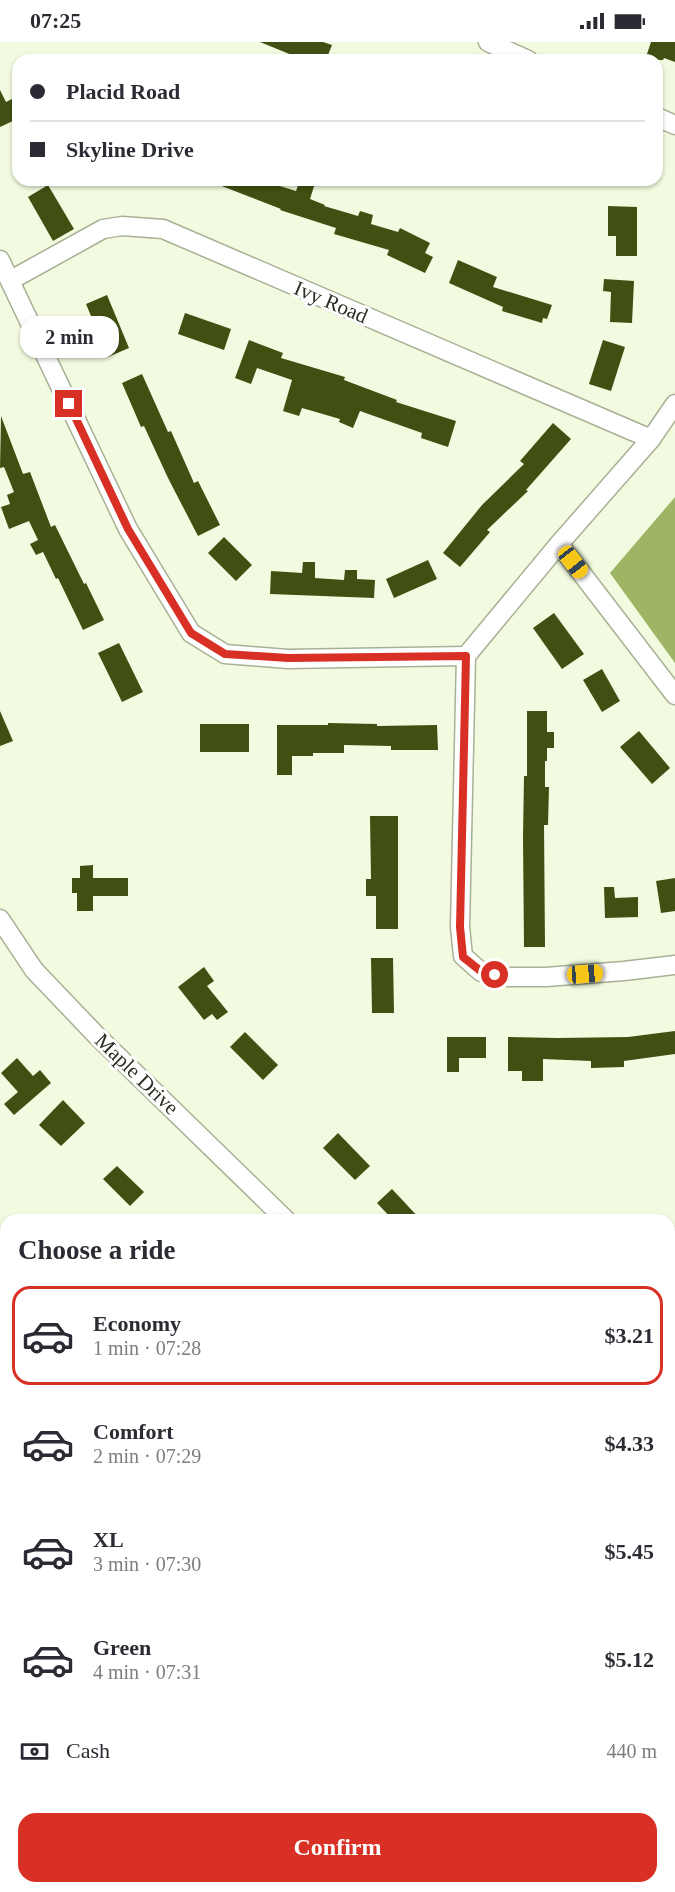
<!DOCTYPE html>
<meta charset="utf-8">
<style>
:root{--surface:#fff;--page:#f2f2f3;--text:#2b2b33;--muted:#7c7c81;--line:#e1e1e2;--accent:#d93025}
body{margin:0;font-family:"Times New Roman",serif;background:var(--page);color:var(--text);height:100vh;display:flex;flex-direction:column;font-size:22px;white-space:nowrap}
*{box-sizing:border-box;margin:0}
p{font-size:20px;color:var(--muted)}
.icon{flex:none;width:33px;height:33px;fill:none;stroke:currentColor;stroke-width:2;stroke-linecap:round;stroke-linejoin:round}
.map{position:relative;flex:1;overflow:hidden}
.drawer{position:absolute;left:0px;top:1172px;width:675px;height:680px;display:flex;flex-direction:column;background:var(--surface);border-radius:18px 18px 0 0;box-shadow:0 2px 4px #0004}
.drawer>*{flex:none}
.guide{position:absolute;left:12px;top:12px;width:651px;height:132px;border-radius:18px;box-shadow:0 2px 4px #0004;display:grid;align-content:center;height:132px;padding:0 18px;background:var(--surface)}
.end{position:absolute;width:27px;height:27px;margin:-14px;border:8px solid #d93025;background:#fff;box-shadow:0 0 0 3px #fff}
.from{border-radius:50%}
.bubble{position:absolute;height:42px;border-radius:18px;background:var(--surface);box-shadow:0 2px 4px #0004;font-size:20px;font-weight:700;line-height:42px;text-align:center}
.car{position:absolute;width:18px;height:36px;margin:-18px -9px;border-radius:8px;box-shadow:0 0 4px 2px #0007;background:linear-gradient(#f5c518 24%,#345 0 40%,#f5c518 0 76%,#345 0 86%,#f5c518 0)}
.guide b{display:flex;align-items:center;gap:21px;height:57px;font-size:22px}
.guide b+b{border-top:2px solid var(--line)}
.guide i{width:15px;height:15px;background:var(--text)}
ul{padding:0;list-style:none}
li{display:flex;align-items:center;gap:18px;height:99px;margin:0 12px 9px;padding:0 6px;border:3px solid transparent;border-radius:18px}
li div{flex:1}
li b{display:block;font-size:22px}
li em{font-style:normal;font-weight:700}
li.on{border-color:var(--accent)}
li>.icon{width:54px;height:54px;stroke-width:1.5}
h2{padding:0 18px;font-size:27px;line-height:72px}
.pay{display:flex;align-items:center;gap:15px;height:66px;padding:0 18px;font-size:22px}
.pay p{margin-inline-start:auto}
.primary-button{display:flex;gap:12px;margin-top:auto;padding:12px 18px}
.primary-button a{flex:1;height:69px;border-radius:18px;background:var(--accent);color:#fff;font-size:24px;font-weight:700;line-height:69px;text-align:center}
.status{display:flex;justify-content:space-between;align-items:center;height:42px;padding:0 30px;background:var(--surface);direction:ltr}
.status svg{height:16px;fill:currentColor}
.map>svg:first-child{display:block}
</style>
<div class="status"><b>07:25</b><svg viewBox="0 0 49 12"><path d="M0 12V9h3v3zM5 12V6h3v6zM10 12V3h3v9zM15 12V0h3v12zM26 1h20v11H26zM47 4h2v5h-2z"/></svg></div>
<div class="map">
<svg width="675" height="1850" viewBox="0 0 675 1850">
<rect width="100%" height="100%" fill="#f2fbdf"/>
<polygon fill="#9eb565" points="675,455 675,621 610,531"/>
<g fill="none" stroke-linecap="round" stroke-linejoin="round">
<g stroke="#9eb565" stroke-width="4">
<polyline points="0,1725 6,1729"/>
<polyline points="185,1845 196,1850"/>
</g>
</g>
<g fill="#415012">
<polygon points="260,0 323,0 332,3 326,18 304,18"/>
<polygon points="651,0 675,0 675,20 664,16 663,18 645,18"/>
<polygon points="0,48 6,60 14,56 18,65 18,68 12,71 15,78 0,85"/>
<polygon points="206,138 271,138 270,141 296,149 300,138 316,138 310,157 325,163 324,164 358,174 360,169 373,173 371,182 398,190 400,186 430,201 425,211 433,215 425,231 387,213 389,208 334,192 336,186 280,168 281,167"/>
<polygon points="48,143 74,187 53,199 28,155"/>
<polygon points="608,164 637,165 637,214 616,214 616,194 608,194"/>
<polygon points="458,218 497,235 493,245 552,263 547,277 543,276 542,281 502,269 503,265 449,241"/>
<polygon points="604,237 634,239 632,281 610,280 611,250 603,249"/>
<polygon points="107,253 129,306 108,315 86,262"/>
<polygon points="185,271 231,287 224,308 178,292"/>
<polygon points="249,298 283,311 281,316 345,335 344,338 397,358 396,360 456,379 448,405 421,396 422,391 360,369 353,386 339,380 340,377 302,366 299,374 283,369 292,338 257,326 251,342 235,336"/>
<polygon points="603,298 625,305 611,349 589,342"/>
<polygon points="142,332 168,390 171,389 194,441 198,439 220,483 198,494 168,436 144,384 141,385 122,341"/>
<polygon points="1,374 23,432 30,430 51,485 55,483 84,542 86,541 104,578 83,588 58,536 56,537 43,510 36,513 30,502 38,498 29,479 9,487 1,465 10,462 7,453 14,450 4,425 0,426"/>
<polygon points="553,381 571,397 526,448 528,449 487,488 490,490 460,525 443,511 482,463 524,422 520,419"/>
<polygon points="224,495 252,523 236,539 208,511"/>
<polygon points="428,518 437,537 394,556 386,537"/>
<polygon points="303,520 315,520 315,536 344,538 345,528 357,528 357,537 375,538 374,556 270,552 271,529 302,531"/>
<polygon points="554,571 584,612 562,627 533,586"/>
<polygon points="119,601 143,650 122,660 98,611"/>
<polygon points="602,627 620,659 602,670 583,638"/>
<polygon points="0,669 13,699 0,704"/>
<polygon points="527,669 547,669 547,690 554,690 554,706 547,706 547,719 545,719 545,745 549,745 548,783 544,783 545,905 524,905 523,795 524,734 527,734"/>
<polygon points="328,681 377,682 377,684 437,683 438,708 391,708 391,704 344,703 344,711 313,711 313,714 292,714 292,733 277,733 277,683 328,683"/>
<rect x="200" y="682" width="49" height="28"/>
<polygon points="639,689 670,726 652,742 620,705"/>
<polygon points="370,774 398,774 398,887 376,887 376,854 366,854 366,837 371,837"/>
<polygon points="93,823 93,836 128,836 128,854 93,854 93,869 77,869 77,851 72,851 72,836 80,836 80,824"/>
<polygon points="675,836 675,869 661,871 656,839"/>
<polygon points="604,845 614,845 615,856 638,855 638,875 605,876"/>
<polygon points="371,916 393,916 394,971 372,971"/>
<polygon points="204,925 214,939 207,944 228,970 217,978 212,972 204,978 178,945"/>
<polygon points="675,989 675,1012 624,1019 624,1025 591,1026 591,1019 543,1017 543,1039 522,1039 522,1029 508,1029 508,995 558,996 628,995"/>
<polygon points="245,990 278,1023 263,1038 230,1005"/>
<polygon points="447,995 486,995 486,1016 459,1016 459,1030 447,1030"/>
<polygon points="17,1016 33,1034 40,1028 51,1041 14,1073 4,1062 18,1050 1,1031"/>
<polygon points="63,1058 85,1081 61,1104 39,1083"/>
<polygon points="338,1091 370,1124 355,1138 323,1106"/>
<polygon points="117,1124 144,1150 130,1164 103,1137"/>
<polygon points="392,1147 421,1178 393,1178 377,1161"/>
</g>
<g fill="none" stroke-linecap="round" stroke-linejoin="round">
<g stroke="#a8b096" stroke-width="21">
<g id="minor">
<polyline points="488,0 528,18"/>
<polyline points="657,75 675,83"/>
<polyline points="0,218 128,487 191,591 225,612 288,617 466,614"/>
<polyline points="11,238 103,187 122,184 163,187 651,397"/>
<polyline points="559,502 675,653"/>
<polyline points="466,614 460,885 463,914 481,930 508,935 546,935 624,929 675,923"/>
<polyline points="466,614 559,502 651,397 675,362"/>
<polyline points="0,877 34,928 97,994 286,1178"/>
<polyline points="0,1268 6,1273"/>
<polyline points="669,1286 675,1286"/>
<polyline points="0,1391 6,1384"/>
<polyline points="669,1643 675,1655"/>
<polyline points="618,1845 619,1850"/>
</g>
</g>
<use href="#minor" stroke="#fff" stroke-width="18"/>
</g>
<g fill="none" stroke-linecap="round" stroke-linejoin="round">
<polyline stroke="#d93025" stroke-width="8" points="69,362 128,487 191,591 225,612 288,616 466,614 460,885 463,915 482,930 495,933"/>
</g>
<g text-anchor="middle" dominant-baseline="central" stroke-width="6" stroke-linejoin="round" paint-order="stroke">
<g font-size="21" fill="#2a2e23" stroke="#fff">
<text transform="translate(331 260) rotate(23)">Ivy Road</text>
<text transform="translate(137 1032) rotate(44)">Maple Drive</text>
</g>
</g>
</svg>
<i class="end from" style="left:495px;top:933px"></i>
<i class="end" style="left:69px;top:362px"></i>
<div class="bubble" style="left:20px;top:274px;width:99px">2 min</div>
<i class="car" style="left:573px;top:520px;rotate:142deg"></i>
<i class="car" style="left:585px;top:932px;rotate:86deg"></i>
<div class="guide">
<b><i class="from"></i>Placid Road</b>
<b><i></i>Skyline Drive</b>
</div>
<section class="drawer">
<h2>Choose a ride</h2>
<ul>
<li class="on"><svg class="icon" aria-label="car" viewBox="0 0 24 24"><path d="M5 17H2v-5l4-1 3-4h7l3 4 3 1v5h-3M9 17h6M6 11h13"/><circle cx="7" cy="17" r="2"/><circle cx="17" cy="17" r="2"/></svg><div><b>Economy</b><p>1 min · 07:28</p></div><em>$3.21</em></li>
<li><svg class="icon" aria-label="car" viewBox="0 0 24 24"><path d="M5 17H2v-5l4-1 3-4h7l3 4 3 1v5h-3M9 17h6M6 11h13"/><circle cx="7" cy="17" r="2"/><circle cx="17" cy="17" r="2"/></svg><div><b>Comfort</b><p>2 min · 07:29</p></div><em>$4.33</em></li>
<li><svg class="icon" aria-label="car" viewBox="0 0 24 24"><path d="M5 17H2v-5l4-1 3-4h7l3 4 3 1v5h-3M9 17h6M6 11h13"/><circle cx="7" cy="17" r="2"/><circle cx="17" cy="17" r="2"/></svg><div><b>XL</b><p>3 min · 07:30</p></div><em>$5.45</em></li>
<li><svg class="icon" aria-label="car" viewBox="0 0 24 24"><path d="M5 17H2v-5l4-1 3-4h7l3 4 3 1v5h-3M9 17h6M6 11h13"/><circle cx="7" cy="17" r="2"/><circle cx="17" cy="17" r="2"/></svg><div><b>Green</b><p>4 min · 07:31</p></div><em>$5.12</em></li>
</ul>
<div class="pay"><svg class="icon" aria-label="cash" viewBox="0 0 24 24"><path d="M3 7h18v10H3z"/><circle cx="12" cy="12" r="2"/></svg>Cash<p>440 m</p></div>
<div class="primary-button"><a>Confirm</a></div>
</section>
</div>
